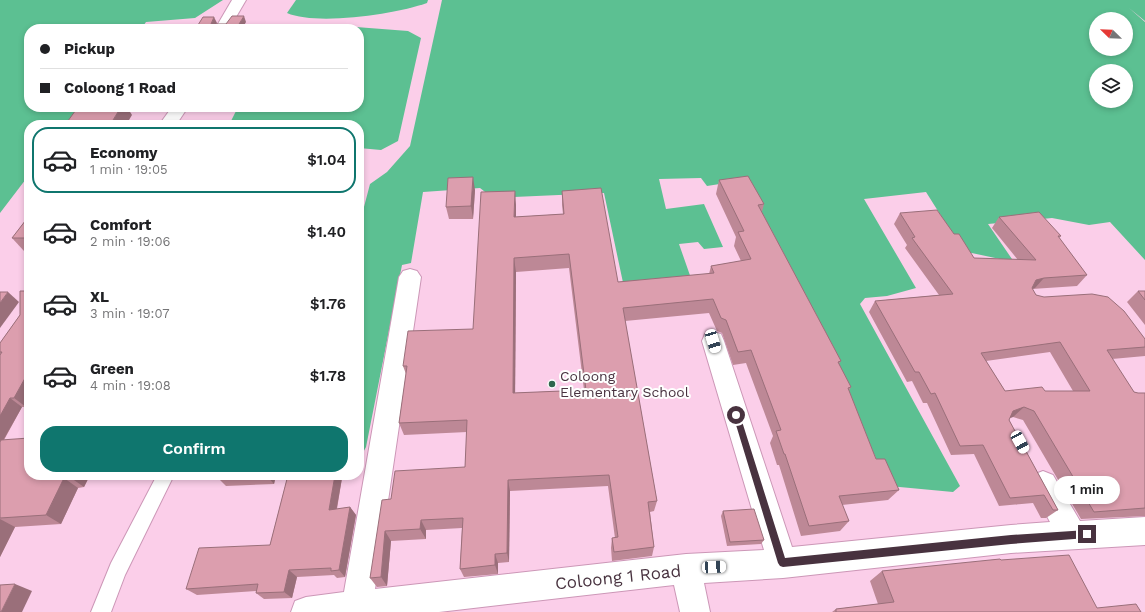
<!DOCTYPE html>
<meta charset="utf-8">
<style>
:root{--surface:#fff;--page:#f2f2f2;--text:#202124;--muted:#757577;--line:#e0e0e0;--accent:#0f766e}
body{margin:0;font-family:"Work Sans",sans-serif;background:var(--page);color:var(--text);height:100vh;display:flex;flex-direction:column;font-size:15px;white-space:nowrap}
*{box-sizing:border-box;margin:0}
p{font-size:13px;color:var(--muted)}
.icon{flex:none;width:22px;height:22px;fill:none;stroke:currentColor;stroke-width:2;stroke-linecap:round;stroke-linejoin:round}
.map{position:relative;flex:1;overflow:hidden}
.side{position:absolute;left:24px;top:120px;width:340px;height:360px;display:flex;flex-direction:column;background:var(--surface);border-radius:16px;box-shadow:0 2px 6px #0003}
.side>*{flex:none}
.banner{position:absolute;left:24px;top:24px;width:340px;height:88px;border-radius:16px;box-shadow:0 2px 6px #0003;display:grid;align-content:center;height:88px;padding:0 16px;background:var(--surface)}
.needle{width:26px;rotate:293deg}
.controls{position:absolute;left:1089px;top:12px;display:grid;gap:8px}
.controls a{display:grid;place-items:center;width:44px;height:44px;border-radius:50%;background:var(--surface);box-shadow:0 2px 6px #0003;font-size:20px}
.end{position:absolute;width:18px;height:18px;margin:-9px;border:5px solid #48323f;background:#fff;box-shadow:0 0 0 2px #fff}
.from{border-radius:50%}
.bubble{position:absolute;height:28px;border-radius:14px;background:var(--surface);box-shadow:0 2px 6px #0003;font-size:13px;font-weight:600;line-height:28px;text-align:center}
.car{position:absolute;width:12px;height:24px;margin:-12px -6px;border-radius:5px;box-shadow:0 0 3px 1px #0007;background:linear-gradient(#fff 24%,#345 0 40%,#fff 0 76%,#345 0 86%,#fff 0)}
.banner b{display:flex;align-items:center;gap:14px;height:38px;font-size:15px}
.banner b+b{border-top:1px solid var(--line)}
.banner i{width:10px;height:10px;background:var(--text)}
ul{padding:7px 0 0;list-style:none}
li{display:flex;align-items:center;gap:12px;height:66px;margin:0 8px 6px;padding:0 8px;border:2px solid transparent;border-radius:16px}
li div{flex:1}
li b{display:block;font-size:15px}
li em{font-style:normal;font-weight:600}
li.selected{border-color:var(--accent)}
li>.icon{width:36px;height:36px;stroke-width:1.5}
.button{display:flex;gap:8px;margin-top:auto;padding:8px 16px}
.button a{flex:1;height:46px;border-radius:16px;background:var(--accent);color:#fff;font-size:16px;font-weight:600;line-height:46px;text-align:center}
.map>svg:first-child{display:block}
</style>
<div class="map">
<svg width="1145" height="612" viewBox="0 0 1145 612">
<rect width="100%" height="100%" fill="#fbcee9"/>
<g fill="#5cc092" fill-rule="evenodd">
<polygon points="0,0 223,0 195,18 146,22 141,29 29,29 29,107 81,107 67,125 29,125 29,175 0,213"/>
<path d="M296,0H428L427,3C396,14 317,26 287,13Z"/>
<path d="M442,0H1145V21L1129,8L1145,22V260L1110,222L1089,225L1052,218L988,224L1014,262L967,252L952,242L943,219L926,192L864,199L916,288L887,296L865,298L860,304L960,486L953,492L889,486L749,187L726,183L707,186L701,178L659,179L666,209L704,204L723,247L704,249L698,242L679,244L693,284L625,292L604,193L493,198L480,188L423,192L411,263L402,265L366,447L359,460V226L370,184L387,172L410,146ZM1096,19H1126V49H1096ZM1096,71H1126V101H1096Z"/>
<polygon points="317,24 408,31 421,38 398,141 381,150 359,148 359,125 229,125 238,107 359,107 359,29 288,29"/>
</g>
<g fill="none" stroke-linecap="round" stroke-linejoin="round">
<g stroke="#cc97b7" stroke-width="2">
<polygon id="lane" points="157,475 174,475 125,575 111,612 91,612 111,563"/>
</g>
<g stroke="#cc97b7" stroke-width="2">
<g id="street">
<polygon points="232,0 246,0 229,29 215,29"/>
<polygon points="172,107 188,107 176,125 159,125"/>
<polygon points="410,269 417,271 421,277 375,589 686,554 764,550 702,341 705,334 713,332 721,334 724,341 792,547 1011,525 1050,522 1030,484 1033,475 1043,471 1053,475 1080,521 1145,517 1145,545 1011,553 783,578 704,583 710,612 680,612 674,585 439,612 291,612 295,601 306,597 344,592 399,277 403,271"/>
</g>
</g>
<use href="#lane" fill="#fff" fill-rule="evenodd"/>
<use href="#street" fill="#fff" fill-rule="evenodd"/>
</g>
<g fill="#bd8896" fill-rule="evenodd">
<path d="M719,180L764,204L762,212L841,361L839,364L851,387L849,391L876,459L899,490L888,500L842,505L849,521L840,531L801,536L779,465H777L770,443L773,436L746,363L733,365L722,333L717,331L709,313L625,321L657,501L654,511L650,512L654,547L652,556L612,561L611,548L612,538H615L608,486L510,491L509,562L498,563V574L464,577L460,569L462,528L426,530V539L391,541L387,586L377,587L370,578L391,499L465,467L467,432L404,435L399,423L406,374L403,366L473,329L516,205V217L563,214L562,205V191L618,282L709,274L711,266L741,261L734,246L736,237L716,194ZM569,268L584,390L515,393L516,272Z"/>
<polygon points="475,190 473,219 449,219 446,207"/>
<path d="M900,213L954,234L974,258L1018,260L992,228L999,217L1061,236L1059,238L1087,275L1077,286L1032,289L1036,295L1145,339V356L1112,359L1134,392L1138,393H1145V516L1081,519L1023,420L1013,417L1010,418L1009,420L1058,510L1046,518H1041L1033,503L999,506L974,454L951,455L927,403H923L912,381L907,382L869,312L875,301L939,295L905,248L907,245L894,224ZM1050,352L1073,391H1005L986,361Z"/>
<polygon points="29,216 29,251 24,251 12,238"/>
<polygon points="29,291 29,401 26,407 22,407 4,440 90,475 84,487 78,488 61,524 15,527 0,557 0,343 20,315"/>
<polygon points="1138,291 1145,291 1145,325 1127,302"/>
<polygon points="216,475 276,475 274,484 226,486 216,476"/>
<polygon points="288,475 340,475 342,478 337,509 350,507 356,515 345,577 337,578 334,575 297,577 292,598 264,599 256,593 256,591 197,595 186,589 270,545"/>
<polygon points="723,511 764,540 761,544 727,546 721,516"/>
<polygon points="1001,560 1097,608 1141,612 832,612 836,609 878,604 870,581 882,571"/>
</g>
<g fill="#9a6f7a">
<polygon points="244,16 246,22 242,29 236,29"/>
<polygon points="214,17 217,23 214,29 211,24"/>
<polygon points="121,107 127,107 132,115 126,125 110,125"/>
<polygon points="473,177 475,190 473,219 471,206"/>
<polygon points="515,191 516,205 516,231 514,217"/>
<polygon points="514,258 516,272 515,405 513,393"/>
<polygon points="1044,278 1035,288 1027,291 1036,280"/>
<polygon points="8,292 19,302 0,328 0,303"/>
<polygon points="29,371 29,401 26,407 14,398"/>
<polygon points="10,398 22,407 0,446 0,416"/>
<polygon points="1024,407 1013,417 1003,420 1013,411"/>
<polygon points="72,475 90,475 84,487 71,478"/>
<polygon points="266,475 276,475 274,484"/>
<polygon points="335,475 340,475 342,478 335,518 329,510"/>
<polygon points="64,478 78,488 61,524 46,515"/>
<polygon points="508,480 510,491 509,562 507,553"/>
<polygon points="350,507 356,515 345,577 339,570"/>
<polygon points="0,519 15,527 0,557"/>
<polygon points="421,520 426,530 426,539 420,529"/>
<polygon points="385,531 391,541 387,586 381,577"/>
<polygon points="495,554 498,563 498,574 495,565"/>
<polygon points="289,570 297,577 292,598 284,592"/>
<polygon points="15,584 32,591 22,612 1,612"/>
</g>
<g fill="#dc9eae" stroke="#9a6f7a" fill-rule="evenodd">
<polygon points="232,16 244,16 236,29 147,29 149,25 198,25 203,17 214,17 211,24 226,24"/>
<polygon points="78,107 121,107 110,125 65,125"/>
<path d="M748,176L764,204L758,205L841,361L838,362L851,387L848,388L876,459H885L899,490L839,496L849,521L809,526L785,454H784L776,431L781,430L751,350L738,352L726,320L721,318L713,299L623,308L657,501L648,502L654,547L614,552L612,538L618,537L609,475L508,480L507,553L495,554V565L460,569L463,518L421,520L420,529L385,531L381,577L370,578L382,500L391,499L395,471L465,467L467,420L399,423L407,366H403L408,331L473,329L481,192L515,191L514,217L564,214L562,191L601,188L618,282L714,273L711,266L751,259L738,232L744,231L719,180ZM569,254L586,390L513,393L514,258Z"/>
<polygon points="473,177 471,206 446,207 448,178"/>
<path d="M937,210L954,234H959L974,258L1036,260L999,217L1039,212L1061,236H1058L1087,275L1044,278L1036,280L1032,288L1036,295L1044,297L1092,294L1108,297L1124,311L1145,339V347L1107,350L1134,392L1138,393H1145V508L1094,512L1034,411L1024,407L1013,411L1009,420L1058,510H1053L1044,495L1010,498L983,445L960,446L935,393L931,394L919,372H915L875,301L953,294L912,238L915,237L900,213ZM1060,342L1090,391H1045L1042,387L1005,391L981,353Z"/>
<polygon points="29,216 29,238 12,238"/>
<polygon points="20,291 29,291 29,371 14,398 10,398 0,416 0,355 2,352 0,352 0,343 20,315"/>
<polygon points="1138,291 1145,291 1145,300"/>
<polygon points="0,292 8,292 0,303"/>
<polygon points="29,438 29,475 72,475 71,478 64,478 46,515 0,518 0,442 1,440"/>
<polygon points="216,475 237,475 216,476"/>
<polygon points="288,475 335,475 329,510 350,507 339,570 331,571 331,568 289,570 284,592 256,593 258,584 186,589 199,548 270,545"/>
<polygon points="754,509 764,540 730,542 723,511"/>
<polygon points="1069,555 1097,608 1136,604 1141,612 836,612 836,609 894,602 882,571 1000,559 1001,560"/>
<polygon points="15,584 1,612 0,612 0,585"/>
</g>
<polygon fill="#48323f" points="736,412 740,415 785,558 1011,535 1087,530 1090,531 1091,534 1090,537 1087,538 1011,544 783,567 780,566 778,563 733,415"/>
<circle fill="#30664d" stroke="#fefffe" stroke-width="1.5" cx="552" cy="384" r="4"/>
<g text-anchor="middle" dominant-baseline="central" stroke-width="4" stroke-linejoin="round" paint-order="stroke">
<g font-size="14" fill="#48323f" stroke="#fefffe" text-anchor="start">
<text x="560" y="376">Coloong<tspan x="560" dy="16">Elementary School</tspan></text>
</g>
<g font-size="17" fill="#48323f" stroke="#fefffe">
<text transform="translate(618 577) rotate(-6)">Coloong 1 Road</text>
</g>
</g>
</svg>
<div class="controls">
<a><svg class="needle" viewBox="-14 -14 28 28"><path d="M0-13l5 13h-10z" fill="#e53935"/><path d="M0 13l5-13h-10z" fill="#757577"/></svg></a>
<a><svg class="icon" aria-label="layers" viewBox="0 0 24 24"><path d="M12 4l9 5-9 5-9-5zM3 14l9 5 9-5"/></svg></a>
</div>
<i class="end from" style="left:736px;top:415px"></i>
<i class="end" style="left:1087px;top:534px"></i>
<div class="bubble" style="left:1054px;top:476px;width:66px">1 min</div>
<i class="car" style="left:713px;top:341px;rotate:163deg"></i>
<i class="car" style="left:1020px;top:442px;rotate:151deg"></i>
<i class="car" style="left:714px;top:567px;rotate:87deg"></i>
<div class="banner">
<b><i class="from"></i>Pickup</b>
<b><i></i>Coloong 1 Road</b>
</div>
<section class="side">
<ul>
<li class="selected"><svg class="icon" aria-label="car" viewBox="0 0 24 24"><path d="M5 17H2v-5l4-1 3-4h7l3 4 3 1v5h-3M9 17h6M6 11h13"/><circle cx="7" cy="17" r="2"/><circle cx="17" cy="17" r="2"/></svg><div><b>Economy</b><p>1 min · 19:05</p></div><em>$1.04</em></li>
<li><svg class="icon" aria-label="car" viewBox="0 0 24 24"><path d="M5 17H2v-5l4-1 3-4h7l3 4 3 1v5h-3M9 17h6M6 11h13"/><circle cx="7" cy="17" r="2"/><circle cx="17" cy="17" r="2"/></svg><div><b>Comfort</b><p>2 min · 19:06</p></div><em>$1.40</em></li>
<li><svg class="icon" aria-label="car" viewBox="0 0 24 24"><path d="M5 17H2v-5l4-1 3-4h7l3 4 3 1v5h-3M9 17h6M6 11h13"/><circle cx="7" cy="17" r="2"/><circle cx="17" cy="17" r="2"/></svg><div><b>XL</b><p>3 min · 19:07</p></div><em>$1.76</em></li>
<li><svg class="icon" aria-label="car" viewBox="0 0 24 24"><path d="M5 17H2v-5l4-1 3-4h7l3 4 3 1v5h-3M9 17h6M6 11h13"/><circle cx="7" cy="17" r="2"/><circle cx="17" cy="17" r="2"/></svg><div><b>Green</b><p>4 min · 19:08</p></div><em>$1.78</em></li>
</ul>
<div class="button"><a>Confirm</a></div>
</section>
</div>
